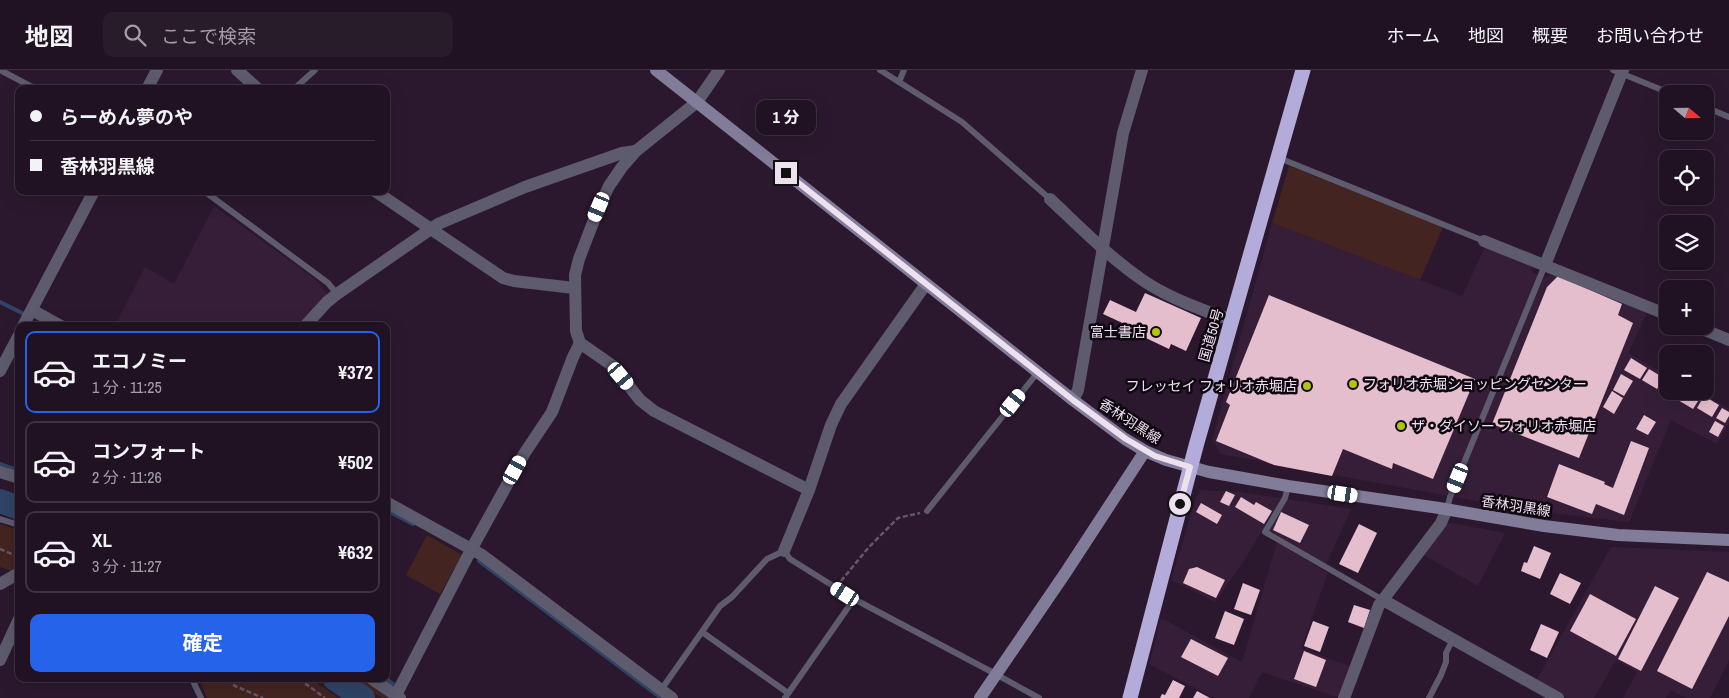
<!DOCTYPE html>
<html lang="ja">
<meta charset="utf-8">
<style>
:root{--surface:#201222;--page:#281b2a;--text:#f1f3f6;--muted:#a29ea5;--line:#3d3240;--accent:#2563eb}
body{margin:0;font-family:"Archivo Narrow","Noto Sans JP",sans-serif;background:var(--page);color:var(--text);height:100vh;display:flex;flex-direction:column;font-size:19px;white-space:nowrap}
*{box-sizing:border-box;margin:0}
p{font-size:16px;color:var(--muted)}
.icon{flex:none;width:28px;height:28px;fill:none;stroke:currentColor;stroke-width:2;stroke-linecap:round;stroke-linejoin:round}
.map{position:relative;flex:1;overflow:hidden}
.details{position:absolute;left:15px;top:252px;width:375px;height:360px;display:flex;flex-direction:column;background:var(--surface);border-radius:10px;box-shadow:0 5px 20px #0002,0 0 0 1px var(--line)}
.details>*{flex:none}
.banner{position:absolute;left:15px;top:15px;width:375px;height:110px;border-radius:10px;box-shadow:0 5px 20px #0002,0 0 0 1px var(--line);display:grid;align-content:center;height:110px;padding:0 15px;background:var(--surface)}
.needle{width:32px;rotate:110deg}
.buttons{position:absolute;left:1659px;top:15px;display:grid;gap:10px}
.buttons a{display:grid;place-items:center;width:55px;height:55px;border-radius:10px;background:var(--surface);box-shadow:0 5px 20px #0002,0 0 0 1px var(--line);font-size:25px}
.end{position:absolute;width:22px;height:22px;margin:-11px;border:6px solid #ede0ef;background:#111;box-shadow:0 0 0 2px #111}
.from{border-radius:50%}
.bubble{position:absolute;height:35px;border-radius:10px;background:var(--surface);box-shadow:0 5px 20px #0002,0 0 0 1px var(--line);font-size:16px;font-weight:700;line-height:35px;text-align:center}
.car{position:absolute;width:15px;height:30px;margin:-15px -8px;border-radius:6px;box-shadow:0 0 4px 1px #0007;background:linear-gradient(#fff 24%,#345 0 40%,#fff 0 76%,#345 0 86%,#fff 0)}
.banner b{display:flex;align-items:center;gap:18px;height:48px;font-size:19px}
.banner b+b{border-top:1px solid var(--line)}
.banner i{width:12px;height:12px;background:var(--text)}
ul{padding:9px 0 0;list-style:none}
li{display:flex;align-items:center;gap:15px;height:82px;margin:0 10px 8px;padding:0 5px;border:2px solid var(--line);border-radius:10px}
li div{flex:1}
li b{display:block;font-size:19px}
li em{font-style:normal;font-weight:700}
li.active{border-color:var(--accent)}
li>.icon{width:45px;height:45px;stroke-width:1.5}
.action{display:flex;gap:10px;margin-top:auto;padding:10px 15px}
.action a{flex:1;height:58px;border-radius:10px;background:var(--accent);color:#fff;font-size:20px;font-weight:700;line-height:58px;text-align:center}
header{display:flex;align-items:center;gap:30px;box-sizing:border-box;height:70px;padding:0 25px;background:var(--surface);border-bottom:1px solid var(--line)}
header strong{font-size:24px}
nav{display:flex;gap:28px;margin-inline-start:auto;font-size:18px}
.search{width:350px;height:45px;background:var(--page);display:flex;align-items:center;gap:12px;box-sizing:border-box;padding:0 18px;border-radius:10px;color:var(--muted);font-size:19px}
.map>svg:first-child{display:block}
</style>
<header>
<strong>地図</strong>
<div class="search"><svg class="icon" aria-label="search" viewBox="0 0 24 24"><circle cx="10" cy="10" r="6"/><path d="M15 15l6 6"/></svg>ここで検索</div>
<nav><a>ホーム</a><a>地図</a><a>概要</a><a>お問い合わせ</a></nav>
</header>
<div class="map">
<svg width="1729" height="628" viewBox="0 0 1729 628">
<rect width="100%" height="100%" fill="#2b182e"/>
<g fill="#361e39">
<polygon points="214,136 315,209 327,224 307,245 298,256 115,256 145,197 174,214"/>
<polygon points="1272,153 1462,226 1485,177 1529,193 1533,203 1544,208 1557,202 1648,241 1628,283 1667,305 1668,321 1697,321 1729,339 1729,353 1717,374 1671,350 1629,452 1525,440 1221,384 1212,370"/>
<polygon points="1200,420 1239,422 1281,428 1244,491 1215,532 1171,510 1196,428"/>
<polygon points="1287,429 1351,439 1326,495 1268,461"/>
<polygon points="1453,453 1505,463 1478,516 1422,484 1447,454"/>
<polygon points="1277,472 1328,503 1301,578 1352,597 1340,628 1262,602 1249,628 1214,628 1149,594 1161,548 1242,592"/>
<polygon points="1611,477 1729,482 1729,590 1710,628 1686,628 1671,620 1666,628 1623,628 1637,602 1616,590 1594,628 1567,628 1536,611"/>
</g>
<g fill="#432421">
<polygon points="1289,96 1443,157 1420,210 1272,153"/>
<polygon points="0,454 19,460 19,497 11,501 0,497"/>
<polygon points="427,465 462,485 440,524 406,505"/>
<polygon points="199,609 311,609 339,628 207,628"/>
<polygon points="353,609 367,609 391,628 382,628"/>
</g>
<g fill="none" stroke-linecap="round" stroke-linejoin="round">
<g stroke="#2f4466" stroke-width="4">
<polyline points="0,232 24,244"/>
<polyline points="42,254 47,256"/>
<polyline points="0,394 19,401"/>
<polyline points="386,440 413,454"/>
<polyline points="479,491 661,628"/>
<polyline points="386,609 393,614"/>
</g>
<g stroke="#2f4466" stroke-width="24">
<polyline points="0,431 19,438"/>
<polyline points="335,609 363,628"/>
</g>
</g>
<g fill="#e5becd">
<polygon points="1558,206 1622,234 1618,245 1633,253 1579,388 1492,354 1547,217"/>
<polygon points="1145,223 1201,248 1186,281 1171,274 1169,279 1127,259 1129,256 1103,244 1110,230 1136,242"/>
<polygon points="1269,225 1475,309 1433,409 1393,393 1392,399 1343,379 1332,406 1274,395 1216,371 1230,335 1226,332"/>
<polygon points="1631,288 1647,298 1640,309 1624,300"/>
<polygon points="1649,299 1664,308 1657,319 1642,310"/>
<polygon points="1621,304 1633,311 1624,326 1613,320"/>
<polygon points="1668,308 1668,321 1680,321 1676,329 1660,320"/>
<polygon points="1612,321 1623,328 1614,344 1603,337"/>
<polygon points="1683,321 1690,321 1700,328 1693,339 1678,330"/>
<polygon points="1704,326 1719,335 1712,347 1697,338"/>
<polygon points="1722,338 1729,342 1729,346 1725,353 1716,348"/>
<polygon points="1644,345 1656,352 1648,365 1636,359"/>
<polygon points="1715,351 1724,356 1718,367 1709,362"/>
<polygon points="1631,371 1649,378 1624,445 1596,434 1592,444 1547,427 1559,394 1605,412 1604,414 1613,418"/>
<polygon points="1226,421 1235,425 1229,436 1220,432"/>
<polygon points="1241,427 1254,435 1256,432 1272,441 1264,454 1235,437"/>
<polygon points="1201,433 1222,445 1217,454 1196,442"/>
<polygon points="1281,442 1309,455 1300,473 1273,460"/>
<polygon points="1359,454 1377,463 1358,503 1339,494"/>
<polygon points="1534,476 1551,483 1540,509 1521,501 1524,492 1527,493"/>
<polygon points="1197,497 1225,510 1216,528 1183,513 1189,499"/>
<polygon points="1707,502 1729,512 1729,546 1692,619 1657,601"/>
<polygon points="1560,503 1581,513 1570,534 1550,524"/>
<polygon points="1243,513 1260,520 1251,545 1234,539"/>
<polygon points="1655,516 1679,528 1641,601 1618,589"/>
<polygon points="1590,524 1636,549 1616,586 1570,561"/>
<polygon points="1354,535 1370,540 1364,558 1348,552"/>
<polygon points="1225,541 1244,549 1234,575 1215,568"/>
<polygon points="1313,551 1329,557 1320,582 1304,576"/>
<polygon points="1541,554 1559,562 1547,588 1530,580"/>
<polygon points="1191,569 1228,588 1218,606 1181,587"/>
<polygon points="1304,581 1326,590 1316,617 1294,609"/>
<polygon points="1173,610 1185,616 1179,628 1160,628 1162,624 1165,625"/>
<polygon points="1197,621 1210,628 1193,628"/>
</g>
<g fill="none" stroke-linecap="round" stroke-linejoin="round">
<g stroke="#675569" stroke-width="2.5" stroke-dasharray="5 2.5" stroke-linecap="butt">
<polyline points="0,479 19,487"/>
<polyline points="841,511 869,477 898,448 920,443"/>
<polyline points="228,609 235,616 263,628"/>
<polyline points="299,609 325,628"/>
</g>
<g stroke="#5d5b6d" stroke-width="6">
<polyline points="0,0 36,19"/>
<polyline points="880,0 962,52 1050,129"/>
<polyline points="1613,0 1672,24"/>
<polyline points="899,12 904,0"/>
<polyline points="294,19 315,0"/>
<polyline points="1705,37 1729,47"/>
<polyline points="1279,88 1484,171"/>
<polyline points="204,121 328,213 337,224"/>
<polyline points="1288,416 1285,428 1265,462 1383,530"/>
<polyline points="1447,439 1450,427 1545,195"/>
<polyline points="927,441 1038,302"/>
<polyline points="0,449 19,455"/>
<polyline points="702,562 788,623"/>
<polyline points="192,609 201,628"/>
<polyline points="661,620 720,536 732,527 767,489 784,481 790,489 854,529 990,601 1039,628"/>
<polyline points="785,628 854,529"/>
<polyline points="1429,628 1441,605 1446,592 1446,583 1453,569"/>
</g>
<g stroke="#5d5b6d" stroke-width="12">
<polyline points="237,0 258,19"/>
<polyline points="719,0 697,32 636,81 622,97 609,116 599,137 579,189 575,205 576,261 580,273 613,296 640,330 654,341 809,420"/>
<polyline points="147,19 157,0"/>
<polyline points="375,121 503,208 514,211 574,218"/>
<path d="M1050,129C1081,158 1112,190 1147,213C1170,228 1206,242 1232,250"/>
<polyline points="1484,171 1668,245"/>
<polyline points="1545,195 1623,0"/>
<polyline points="32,240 61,256"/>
<polyline points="23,256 94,121"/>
<polyline points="305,256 327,232 337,224 438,154 525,117 622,83 636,81"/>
<polyline points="1695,256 1729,270"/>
<polyline points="0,301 19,265"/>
<polyline points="1073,330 1078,320 1123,63 1142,0"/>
<polyline points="0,402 19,408"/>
<polyline points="386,432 482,485 672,628"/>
<polyline points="784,481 809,420 831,355 841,334 926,214"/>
<polyline points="0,514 19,503"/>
<polyline points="1383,530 1558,628"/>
<polyline points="0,590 19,549"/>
<polyline points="372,609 400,628"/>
<polyline points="396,625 472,478 524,384 552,342 573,287 580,273"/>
<polyline points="1344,628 1379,535 1441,453 1447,439"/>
</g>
<g stroke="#807c99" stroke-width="12">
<polyline points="656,0 1073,330 1125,369 1145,381 1166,390 1209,402 1288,416 1439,438 1544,456 1618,465 1729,470"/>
<polyline points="980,628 1066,502 1145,381"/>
</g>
<polyline stroke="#b3acda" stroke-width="15" points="1130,628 1196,376 1303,0"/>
</g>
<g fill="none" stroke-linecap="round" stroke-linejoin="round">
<polyline stroke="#ede0ef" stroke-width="6" points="786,103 1073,330 1126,369 1155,386 1190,397 1180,434"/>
</g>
<g fill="#afc507" stroke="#0f0710" stroke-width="2">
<circle cx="1156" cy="262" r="5"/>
<circle cx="1353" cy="314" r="5"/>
<circle cx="1307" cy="316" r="5"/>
<circle cx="1401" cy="356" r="5"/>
</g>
<g text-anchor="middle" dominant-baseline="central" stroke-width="5" stroke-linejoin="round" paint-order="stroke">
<g font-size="14" fill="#ede0ef" stroke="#0f0710" text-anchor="end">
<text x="1146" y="262">富士書店</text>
<text x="1363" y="314" text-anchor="start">フォリオ赤堀ショッピングセンター</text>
<text x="1297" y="316">フレッセイ フォリオ赤堀店</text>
<text x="1411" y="356" text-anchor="start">ザ・ダイソー フォリオ赤堀店</text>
</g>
<g font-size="14" fill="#ede0ef" stroke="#0f0710">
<text transform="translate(1211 265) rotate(-74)">国道50号</text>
<text transform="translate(1130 351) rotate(33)">香林羽黒線</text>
<text transform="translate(1516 436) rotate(9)">香林羽黒線</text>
</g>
</g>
</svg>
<div class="buttons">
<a><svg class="needle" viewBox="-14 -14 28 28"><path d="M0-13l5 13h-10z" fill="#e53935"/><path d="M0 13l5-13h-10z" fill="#a29ea5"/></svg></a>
<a><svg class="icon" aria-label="locate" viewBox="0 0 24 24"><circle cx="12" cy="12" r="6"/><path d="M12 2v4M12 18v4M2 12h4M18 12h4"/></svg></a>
<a><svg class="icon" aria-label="layers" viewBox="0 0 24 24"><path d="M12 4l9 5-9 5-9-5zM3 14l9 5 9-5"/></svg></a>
<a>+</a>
<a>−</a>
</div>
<i class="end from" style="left:1180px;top:434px"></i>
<i class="end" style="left:786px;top:103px"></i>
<div class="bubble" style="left:756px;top:30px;width:60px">1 分</div>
<i class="car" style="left:599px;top:137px;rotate:203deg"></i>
<i class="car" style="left:621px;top:306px;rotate:140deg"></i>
<i class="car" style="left:1013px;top:333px;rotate:39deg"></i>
<i class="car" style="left:515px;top:400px;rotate:29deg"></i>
<i class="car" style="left:1458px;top:408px;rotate:202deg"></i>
<i class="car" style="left:1343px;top:424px;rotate:99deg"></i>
<i class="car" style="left:845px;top:524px;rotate:302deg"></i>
<div class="banner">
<b><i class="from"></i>らーめん夢のや</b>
<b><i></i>香林羽黒線</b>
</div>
<section class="details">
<ul>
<li class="active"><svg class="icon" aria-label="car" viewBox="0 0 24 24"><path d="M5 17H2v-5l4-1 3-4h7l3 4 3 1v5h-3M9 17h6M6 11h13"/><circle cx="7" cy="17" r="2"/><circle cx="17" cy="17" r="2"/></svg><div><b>エコノミー</b><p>1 分 · 11:25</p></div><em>¥372</em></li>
<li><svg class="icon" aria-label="car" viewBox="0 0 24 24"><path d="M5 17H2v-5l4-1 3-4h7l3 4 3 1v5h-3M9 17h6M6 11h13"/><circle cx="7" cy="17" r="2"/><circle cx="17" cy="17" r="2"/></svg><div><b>コンフォート</b><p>2 分 · 11:26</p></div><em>¥502</em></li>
<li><svg class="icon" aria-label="car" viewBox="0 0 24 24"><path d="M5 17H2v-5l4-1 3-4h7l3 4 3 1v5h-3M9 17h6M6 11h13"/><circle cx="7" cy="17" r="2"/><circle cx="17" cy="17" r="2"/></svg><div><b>XL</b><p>3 分 · 11:27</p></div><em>¥632</em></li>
</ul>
<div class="action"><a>確定</a></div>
</section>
</div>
